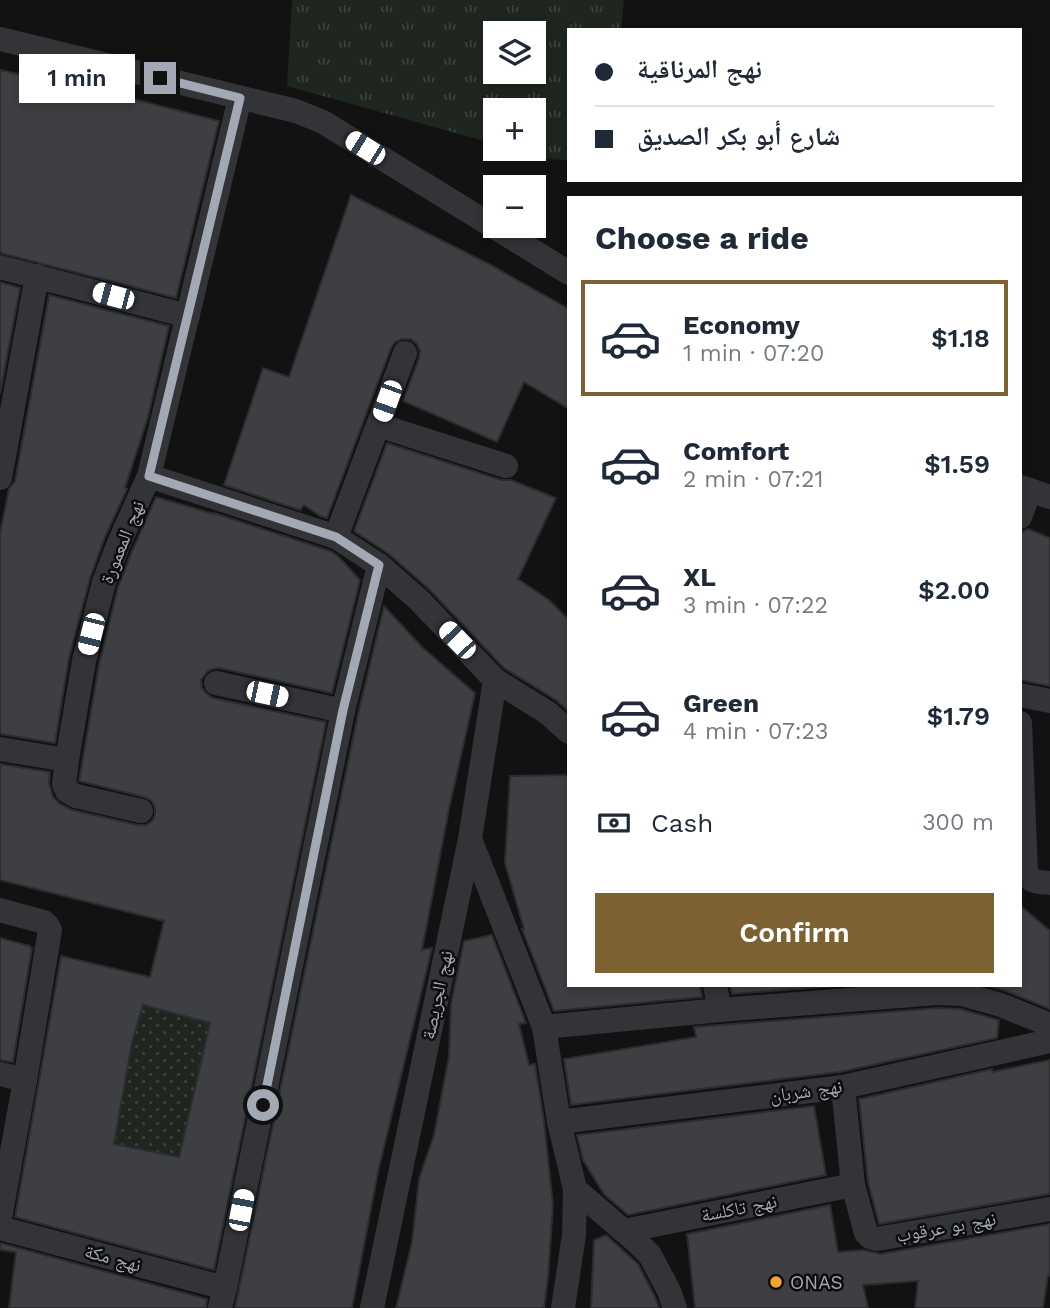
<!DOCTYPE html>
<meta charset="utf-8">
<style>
:root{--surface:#fff;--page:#f2f2f3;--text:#1f2937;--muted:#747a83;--line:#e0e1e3;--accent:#7d6133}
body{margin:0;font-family:"Work Sans","Noto Naskh Arabic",sans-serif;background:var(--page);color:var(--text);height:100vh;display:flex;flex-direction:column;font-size:26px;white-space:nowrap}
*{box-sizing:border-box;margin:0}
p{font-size:23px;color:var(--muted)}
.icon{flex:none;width:38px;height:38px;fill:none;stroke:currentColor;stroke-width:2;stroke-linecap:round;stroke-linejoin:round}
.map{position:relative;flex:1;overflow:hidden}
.drawer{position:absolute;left:567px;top:196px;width:455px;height:791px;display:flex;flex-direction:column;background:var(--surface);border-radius:0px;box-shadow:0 4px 10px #0003}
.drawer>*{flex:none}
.top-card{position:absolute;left:567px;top:28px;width:455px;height:154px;border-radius:0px;box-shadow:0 4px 10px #0003;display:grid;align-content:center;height:154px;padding:0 28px;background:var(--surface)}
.fabs{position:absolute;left:483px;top:21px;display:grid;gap:14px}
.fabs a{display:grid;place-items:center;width:63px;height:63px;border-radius:0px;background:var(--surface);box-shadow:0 4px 10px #0003;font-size:35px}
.end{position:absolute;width:32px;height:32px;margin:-16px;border:9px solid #a3a9b4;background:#111;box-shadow:0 0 0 4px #111}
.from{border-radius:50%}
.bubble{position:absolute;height:49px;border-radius:0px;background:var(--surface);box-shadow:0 4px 10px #0003;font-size:23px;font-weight:600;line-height:49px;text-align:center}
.car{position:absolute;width:21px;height:42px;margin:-21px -10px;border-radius:9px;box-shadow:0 0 5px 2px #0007;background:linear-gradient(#fff 24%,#345 0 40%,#fff 0 76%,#345 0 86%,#fff 0)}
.top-card b{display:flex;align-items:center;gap:24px;height:66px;font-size:26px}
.top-card b+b{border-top:2px solid var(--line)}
.top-card i{width:18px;height:18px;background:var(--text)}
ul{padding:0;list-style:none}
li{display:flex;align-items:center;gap:21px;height:116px;margin:0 14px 10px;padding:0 14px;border:4px solid transparent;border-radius:0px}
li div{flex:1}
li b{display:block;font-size:26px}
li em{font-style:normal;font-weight:600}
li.active{border-color:var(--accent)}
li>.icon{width:63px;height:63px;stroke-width:1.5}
h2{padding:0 28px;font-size:32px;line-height:84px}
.pay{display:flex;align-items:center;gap:18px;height:77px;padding:0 28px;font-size:26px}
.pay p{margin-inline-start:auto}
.primary-button{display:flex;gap:14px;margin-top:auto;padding:14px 28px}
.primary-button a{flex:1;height:80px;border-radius:0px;background:var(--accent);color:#fff;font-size:28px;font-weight:600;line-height:80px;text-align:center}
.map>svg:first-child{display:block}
</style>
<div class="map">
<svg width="1050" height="1308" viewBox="0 0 1050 1308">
<defs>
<pattern id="grass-tufts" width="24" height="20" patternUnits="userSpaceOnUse" patternTransform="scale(1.75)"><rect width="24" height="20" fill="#1e261f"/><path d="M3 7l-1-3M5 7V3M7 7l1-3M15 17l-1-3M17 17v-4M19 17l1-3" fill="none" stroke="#3c433d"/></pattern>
<pattern id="garden-dots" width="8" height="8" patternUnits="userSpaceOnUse" patternTransform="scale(1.75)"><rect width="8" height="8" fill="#1e261f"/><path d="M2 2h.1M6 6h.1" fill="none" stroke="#3c433d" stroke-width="1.8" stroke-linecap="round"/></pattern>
</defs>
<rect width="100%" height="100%" fill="#121213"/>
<path fill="url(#grass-tufts)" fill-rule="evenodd" d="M292,0H624L621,30H569V160L548,159L511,149H534V110H495V144L287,86ZM495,33H534V72H495Z"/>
<polygon fill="url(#garden-dots)" points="143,1005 210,1023 179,1157 114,1144 132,1043"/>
<g fill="#3e3f43" stroke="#2c2c2f" stroke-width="2" fill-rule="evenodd">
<polygon points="0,70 137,100 219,121 176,298 0,253"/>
<polygon points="351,195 487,263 569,309 569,409 524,382 497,442 403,401 419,358 420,351 417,344 411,339 402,339 395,342 391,348 327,518 320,516 304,505 300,510 224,485 263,368 289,377"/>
<polygon points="0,282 20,288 0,394"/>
<polygon points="49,295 169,326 148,417 125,488 127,489 105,537 90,578 69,658 55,743 0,734 0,533 9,489 15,481"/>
<polygon points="387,443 501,480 511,480 556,498 518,579 549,600 569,620 569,712 556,700 504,668 429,589 389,554 354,531"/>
<path d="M156,497L214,514V513L330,551L338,556L360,580L332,693L219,668L212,669L206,673L201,680L202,688L206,693L213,698L326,722L214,1270L15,1217L61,956L150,977L164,921L0,880V764L50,772L49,783L53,797L60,804L72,810L138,825H146L152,821L155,815V807L151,800L144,797L79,781L99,664L118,587L133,549ZM143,1005L210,1023L179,1157L114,1144L132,1043Z"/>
<polygon points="1028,529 1050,538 1050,686 1020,680 1020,532"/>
<polygon points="384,606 422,647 475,693 449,809 422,950 432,948 378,1172 352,1308 235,1308 358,714"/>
<polygon points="569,775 569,985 700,985 702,997 554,1011 522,929 524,929 505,863 510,776"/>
<polygon points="1020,905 1050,931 1050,1009 1006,991 986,985 1020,985"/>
<polygon points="492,935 526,1023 519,1024 529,1065 535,1064 544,1121 553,1205 548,1278 544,1308 396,1308 412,1242 419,1179 434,1135 449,1056 451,1004 464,941"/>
<polygon points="0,938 30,946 30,948 32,948 13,1062 0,1060"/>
<polygon points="730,985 846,985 732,994"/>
<polygon points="938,1008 960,1009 999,1020 997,1038 840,1072 571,1105 564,1059 696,1037 694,1027"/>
<polygon points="1050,1060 1050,1194 879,1224 868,1182 859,1099 992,1069 992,1072"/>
<polygon points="814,1106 826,1175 628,1215 604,1194 583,1160 577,1135"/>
<polygon points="830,1205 838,1252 864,1250 880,1254 1050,1224 1050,1276 1048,1275 1043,1308 915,1308 918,1281 863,1285 868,1308 695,1308 687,1234"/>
<polygon points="606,1235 638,1264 655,1297 659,1308 591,1308 594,1240"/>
<polygon points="0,1243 207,1299 206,1308 9,1308 16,1252 0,1250"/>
</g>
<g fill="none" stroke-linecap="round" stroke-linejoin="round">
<g stroke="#333438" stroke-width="24">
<polyline points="0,39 296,111 323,122 569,273"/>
<polyline points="0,267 188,316"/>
<polyline points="378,425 506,466"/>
<polyline points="0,476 37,276 0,478"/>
<polyline points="149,476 336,537 379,565 419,600 495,680 548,713 569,732"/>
<polyline points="1020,487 1050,497"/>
<polyline points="1020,517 1030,490"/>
<polyline points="336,537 405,353"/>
<polyline points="216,683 343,711"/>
<polyline points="1020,695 1050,701"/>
<path d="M1020,723L1026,873C1030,883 1040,882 1050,883"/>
<polyline points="0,749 67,760"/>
<polyline points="141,811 76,796 67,791 64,784 67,760 84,661 104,582 119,543 149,476 240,98"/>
<polyline points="470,839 544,1027 559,1122 575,1189 639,1244 650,1255 669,1291 675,1308"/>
<polyline points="0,910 44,922 47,925 50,930 25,1080 0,1218"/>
<polyline points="715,985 720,1010"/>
<polyline points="544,1027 720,1010 938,993 962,994 1001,1005 1050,1025"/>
<polyline points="0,1074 25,1080"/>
<polyline points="843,1087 853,1185 866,1233 870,1237 877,1239 1050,1209"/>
<polyline points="559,1122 843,1087 1050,1041"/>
<polyline points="0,1228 225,1288"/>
<polyline points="624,1231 853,1185"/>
<polyline points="220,1308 225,1288 343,711 379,565"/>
<polyline points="372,1308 470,839 495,680"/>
<polyline points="563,1308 574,1235 575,1189"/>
</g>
</g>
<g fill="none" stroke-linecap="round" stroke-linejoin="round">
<polyline stroke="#a3a9b4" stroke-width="9" points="160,78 240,98 149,476 336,537 379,565 343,710 263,1105"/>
</g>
<circle fill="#efa52e" stroke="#0d0d0e" stroke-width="2.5" cx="776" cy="1282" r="7"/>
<g text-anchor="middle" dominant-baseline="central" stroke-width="5" stroke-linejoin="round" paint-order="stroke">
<g font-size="19" fill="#a3a9b4" stroke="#0d0d0e">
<text transform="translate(122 542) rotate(-68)">نهج المعمورة</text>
<text transform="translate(437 995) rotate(-78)">نهج الجريصة</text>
<text transform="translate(806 1091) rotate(-8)">نهج شربان</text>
<text transform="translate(739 1208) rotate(-11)">نهج تاكلسة</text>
<text transform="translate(946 1227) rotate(-10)">نهج بو عرقوب</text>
<text transform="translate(113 1258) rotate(15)">نهج مكة</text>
</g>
<g font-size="19" fill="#a3a9b4" stroke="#0d0d0e" text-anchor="start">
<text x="790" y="1282">ONAS</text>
</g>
</g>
</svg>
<div class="fabs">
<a><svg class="icon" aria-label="layers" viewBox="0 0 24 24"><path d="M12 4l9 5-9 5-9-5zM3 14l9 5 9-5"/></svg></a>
<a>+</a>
<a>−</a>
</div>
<i class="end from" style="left:263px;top:1105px"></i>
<i class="end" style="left:160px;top:78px"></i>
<div class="bubble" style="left:19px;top:54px;width:116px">1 min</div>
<i class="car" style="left:365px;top:148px;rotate:302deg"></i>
<i class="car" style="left:113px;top:296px;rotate:285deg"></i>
<i class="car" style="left:387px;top:401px;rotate:200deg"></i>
<i class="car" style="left:91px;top:634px;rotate:194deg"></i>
<i class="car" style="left:457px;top:640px;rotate:316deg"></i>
<i class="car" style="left:267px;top:694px;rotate:102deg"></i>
<i class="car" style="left:241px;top:1210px;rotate:11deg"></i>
<div class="top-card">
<b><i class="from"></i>نهج المرناقية</b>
<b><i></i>شارع أبو بكر الصديق</b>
</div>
<section class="drawer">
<h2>Choose a ride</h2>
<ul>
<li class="active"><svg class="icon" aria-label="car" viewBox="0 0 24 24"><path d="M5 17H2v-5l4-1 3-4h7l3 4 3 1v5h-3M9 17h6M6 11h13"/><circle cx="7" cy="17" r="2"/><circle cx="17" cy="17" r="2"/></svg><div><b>Economy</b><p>1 min · 07:20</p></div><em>$1.18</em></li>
<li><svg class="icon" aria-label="car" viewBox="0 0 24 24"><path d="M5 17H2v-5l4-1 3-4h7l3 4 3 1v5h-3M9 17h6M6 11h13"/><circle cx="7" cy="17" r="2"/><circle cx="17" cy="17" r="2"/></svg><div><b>Comfort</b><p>2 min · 07:21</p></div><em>$1.59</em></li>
<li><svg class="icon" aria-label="car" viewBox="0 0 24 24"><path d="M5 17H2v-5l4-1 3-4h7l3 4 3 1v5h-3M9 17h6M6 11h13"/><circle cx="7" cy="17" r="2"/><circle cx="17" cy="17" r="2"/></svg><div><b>XL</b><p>3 min · 07:22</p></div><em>$2.00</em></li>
<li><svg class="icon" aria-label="car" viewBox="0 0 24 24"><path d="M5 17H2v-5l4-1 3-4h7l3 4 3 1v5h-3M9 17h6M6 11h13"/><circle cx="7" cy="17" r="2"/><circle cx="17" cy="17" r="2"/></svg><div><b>Green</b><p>4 min · 07:23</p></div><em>$1.79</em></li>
</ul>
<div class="pay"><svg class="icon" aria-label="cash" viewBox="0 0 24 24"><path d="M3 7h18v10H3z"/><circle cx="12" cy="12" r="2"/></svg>Cash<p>300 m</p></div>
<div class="primary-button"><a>Confirm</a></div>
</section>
</div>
